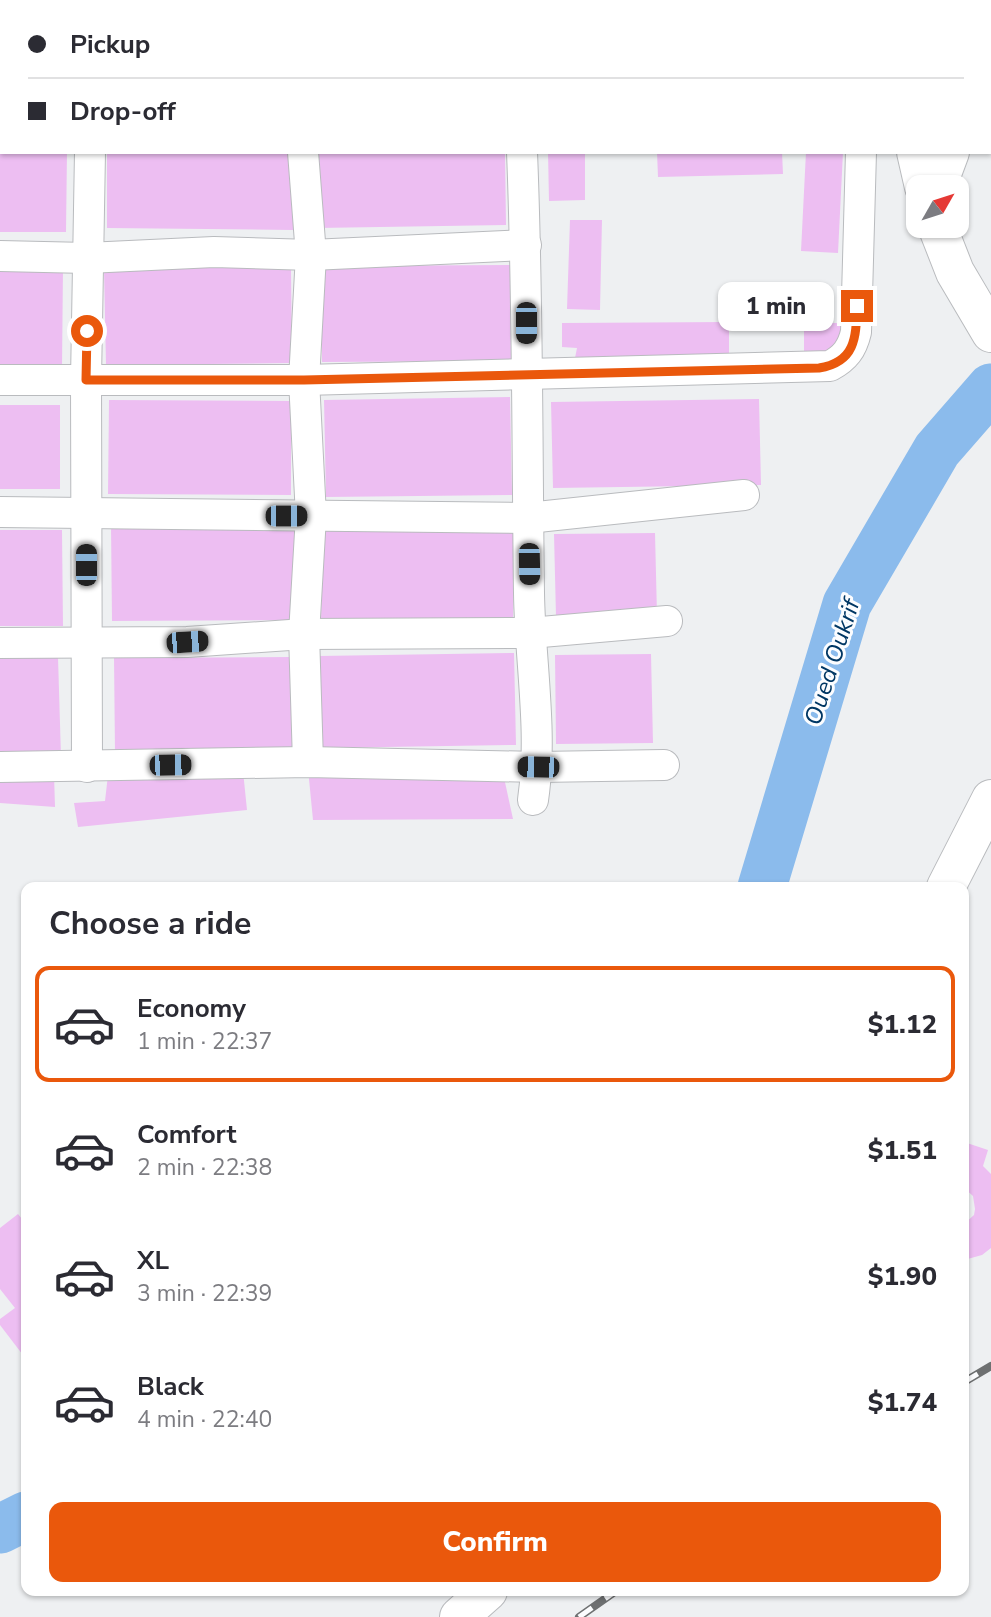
<!DOCTYPE html>
<meta charset="utf-8">
<style>
:root{--surface:#fff;--page:#f7f7f7;--text:#2b2b33;--muted:#7c7c81;--line:#e1e1e2;--accent:#ea580c}
body{margin:0;font-family:"Nunito Sans",sans-serif;background:var(--page);color:var(--text);height:100vh;display:flex;flex-direction:column;font-size:26px;white-space:nowrap}
*{box-sizing:border-box;margin:0}
p{font-size:23px;color:var(--muted)}
.icon{flex:none;width:38px;height:38px;fill:none;stroke:currentColor;stroke-width:2;stroke-linecap:round;stroke-linejoin:round}
.map{position:relative;flex:1;overflow:hidden}
.panel{position:absolute;left:21px;top:882px;width:948px;height:714px;display:flex;flex-direction:column;background:var(--surface);border-radius:14px;box-shadow:0 2px 5px #0004}
.panel>*{flex:none}
.banner{position:absolute;left:0px;top:0px;width:992px;height:154px;box-shadow:0 2px 5px #0004;display:grid;align-content:center;height:154px;padding:0 28px;background:var(--surface)}
.needle{width:46px;rotate:51deg}
.buttons{position:absolute;left:906px;top:175px;display:grid;gap:14px}
.buttons a{display:grid;place-items:center;width:63px;height:63px;border-radius:14px;background:var(--surface);box-shadow:0 2px 5px #0004;font-size:35px}
.end{position:absolute;width:32px;height:32px;margin:-16px;border:9px solid #ea580c;background:#fff;box-shadow:0 0 0 4px #fff}
.from{border-radius:50%}
.bubble{position:absolute;height:49px;border-radius:14px;background:var(--surface);box-shadow:0 2px 5px #0004;font-size:23px;font-weight:800;line-height:49px;text-align:center}
.car{position:absolute;width:21px;height:42px;margin:-21px -10px;border-radius:9px;box-shadow:0 0 5px 2px #0007;background:linear-gradient(#222 24%,#8ab4d8 0 40%,#222 0 76%,#8ab4d8 0 86%,#222 0)}
.banner b{display:flex;align-items:center;gap:24px;height:66px;font-size:26px}
.banner b+b{border-top:2px solid var(--line)}
.banner i{width:18px;height:18px;background:var(--text)}
ul{padding:0;list-style:none}
li{display:flex;align-items:center;gap:21px;height:116px;margin:0 14px 10px;padding:0 14px;border:4px solid transparent;border-radius:14px}
li div{flex:1}
li b{display:block;font-size:26px}
li em{font-style:normal;font-weight:800}
li.active{border-color:var(--accent)}
li>.icon{width:63px;height:63px;stroke-width:1.5}
h2{padding:0 28px;font-size:32px;line-height:84px}
.primary-button{display:flex;gap:14px;margin-top:auto;padding:14px 28px}
.primary-button a{flex:1;height:80px;border-radius:14px;background:var(--accent);color:#fff;font-size:28px;font-weight:800;line-height:80px;text-align:center}
.map>svg:first-child{display:block}
</style>
<div class="map">
<svg width="991" height="1617" viewBox="0 0 991 1617">
<rect width="100%" height="100%" fill="#eef0f2"/>
<g fill="none" stroke-linecap="round" stroke-linejoin="round">
<g stroke="#8bbbec" stroke-width="49">
<polyline points="762,887 847,604 937,450 991,388"/>
<polyline points="0,1529 26,1516"/>
</g>
</g>
<g fill="#edbef2">
<polygon points="0,152 67,152 66,232 0,232"/>
<polygon points="107,152 293,152 293,230 107,228"/>
<polygon points="315,152 505,152 506,225 317,228"/>
<polygon points="548,152 585,152 585,200 549,201"/>
<polygon points="657,152 782,152 783,174 658,177"/>
<polygon points="806,152 843,152 838,253 801,251"/>
<polygon points="570,220 602,220 600,310 567,309"/>
<polygon points="510,265 511,361 322,362 322,266"/>
<polygon points="0,266 63,267 62,369 0,369"/>
<polygon points="291,267 292,363 106,365 104,269"/>
<polygon points="729,322 729,357 575,358 577,348 562,347 562,323"/>
<polygon points="804,323 843,323 844,358 804,358"/>
<polygon points="510,397 512,495 326,497 324,400"/>
<polygon points="759,399 761,485 553,488 551,402"/>
<polygon points="109,400 291,401 291,495 108,494"/>
<rect x="0" y="405" width="60" height="84"/>
<polygon points="323,522 514,526 513,624 321,620"/>
<polygon points="294,525 295,620 112,621 111,526"/>
<polygon points="0,530 62,530 63,626 0,626"/>
<polygon points="655,533 657,615 556,617 554,534"/>
<polygon points="514,653 516,745 321,748 319,656"/>
<polygon points="651,654 653,743 556,744 555,655"/>
<polygon points="58,657 61,757 0,759 0,658"/>
<polygon points="291,657 292,751 115,753 114,658"/>
<polygon points="308,769 503,773 513,819 313,820"/>
<polygon points="243,771 247,810 78,827 74,803 105,801 108,775"/>
<polygon points="54,774 55,807 0,803 0,775"/>
<polygon points="964,1142 988,1150 983,1166 991,1174 991,1248 982,1255 964,1260 964,1224 974,1215 975,1209 973,1196 964,1188"/>
<polygon points="18,1214 26,1224 26,1359 0,1325 0,1319 15,1308 0,1289 0,1228"/>
</g>
<g fill="none" stroke-linecap="round" stroke-linejoin="round">
<g stroke="#b9bbbe" stroke-width="32">
<g id="street">
<polyline points="239,0 240,2"/>
<polyline points="102,2 102,0"/>
<polyline points="291,2 292,0"/>
<polyline points="0,117 2,117"/>
<polyline points="303,152 311,255 304,380 311,516 304,634 308,762"/>
<path d="M522,152C528,299 527,446 529,593C530,662 543,732 533,800"/>
<polyline points="0,256 87,258 214,252 311,255 526,245"/>
<path d="M0,380H304L830,366C845,358 852,349 856,332L861,152"/>
<polyline points="0,512 528,518 744,495"/>
<polyline points="0,643 187,642 304,634 530,633 667,621"/>
<polyline points="0,767 308,762 538,767 664,765"/>
<polyline points="87,767 86,380 90,152"/>
</g>
</g>
<g stroke="#b9bbbe" stroke-width="40">
<g id="secondary">
<polyline points="625,0 628,2"/>
<polyline points="962,2 966,0"/>
<polyline points="990,128 991,128"/>
<polyline points="916,152 924,187"/>
<polyline points="937,187 950,152"/>
<polyline points="937,226 955,272 991,333"/>
<polyline points="946,887 991,799"/>
<polyline points="459,1617 488,1591"/>
</g>
</g>
<use href="#street" stroke="#fff" stroke-width="30"/>
<use href="#secondary" stroke="#fff" stroke-width="38"/>
<g stroke="#6e7071" stroke-width="8">
<g id="rail">
<polyline points="964,1382 991,1366"/>
<polyline points="579,1617 616,1591"/>
</g>
</g>
<use href="#rail" stroke="#fcfdff" stroke-width="5" stroke-dasharray="16" stroke-linecap="butt"/>
</g>
<g fill="none" stroke-linecap="round" stroke-linejoin="round">
<path stroke="#ea580c" stroke-width="9" d="M87,331L86,380H304L819,368C856,362 856,337 857,306"/>
</g>
<g text-anchor="middle" dominant-baseline="central" stroke-width="6" stroke-linejoin="round" paint-order="stroke">
<g font-size="24" font-style="italic" fill="#003764" stroke="#fcfdff">
<text transform="translate(832 662) rotate(-72)">Oued Oukrif</text>
</g>
</g>
</svg>
<div class="buttons">
<a><svg class="needle" viewBox="-14 -14 28 28"><path d="M0-13l5 13h-10z" fill="#e53935"/><path d="M0 13l5-13h-10z" fill="#7c7c81"/></svg></a>
</div>
<i class="end from" style="left:87px;top:331px"></i>
<i class="end" style="left:857px;top:306px"></i>
<div class="bubble" style="left:718px;top:282px;width:116px">1 min</div>
<i class="car" style="left:526px;top:323px;rotate:180deg"></i>
<i class="car" style="left:286px;top:516px;rotate:90deg"></i>
<i class="car" style="left:529px;top:564px;rotate:179deg"></i>
<i class="car" style="left:86px;top:565px;rotate:0deg"></i>
<i class="car" style="left:187px;top:642px;rotate:86deg"></i>
<i class="car" style="left:170px;top:765px;rotate:89deg"></i>
<i class="car" style="left:538px;top:767px;rotate:271deg"></i>
<div class="banner">
<b><i class="from"></i>Pickup</b>
<b><i></i>Drop-off</b>
</div>
<section class="panel">
<h2>Choose a ride</h2>
<ul>
<li class="active"><svg class="icon" aria-label="car" viewBox="0 0 24 24"><path d="M5 17H2v-5l4-1 3-4h7l3 4 3 1v5h-3M9 17h6M6 11h13"/><circle cx="7" cy="17" r="2"/><circle cx="17" cy="17" r="2"/></svg><div><b>Economy</b><p>1 min · 22:37</p></div><em>$1.12</em></li>
<li><svg class="icon" aria-label="car" viewBox="0 0 24 24"><path d="M5 17H2v-5l4-1 3-4h7l3 4 3 1v5h-3M9 17h6M6 11h13"/><circle cx="7" cy="17" r="2"/><circle cx="17" cy="17" r="2"/></svg><div><b>Comfort</b><p>2 min · 22:38</p></div><em>$1.51</em></li>
<li><svg class="icon" aria-label="car" viewBox="0 0 24 24"><path d="M5 17H2v-5l4-1 3-4h7l3 4 3 1v5h-3M9 17h6M6 11h13"/><circle cx="7" cy="17" r="2"/><circle cx="17" cy="17" r="2"/></svg><div><b>XL</b><p>3 min · 22:39</p></div><em>$1.90</em></li>
<li><svg class="icon" aria-label="car" viewBox="0 0 24 24"><path d="M5 17H2v-5l4-1 3-4h7l3 4 3 1v5h-3M9 17h6M6 11h13"/><circle cx="7" cy="17" r="2"/><circle cx="17" cy="17" r="2"/></svg><div><b>Black</b><p>4 min · 22:40</p></div><em>$1.74</em></li>
</ul>
<div class="primary-button"><a>Confirm</a></div>
</section>
</div>
